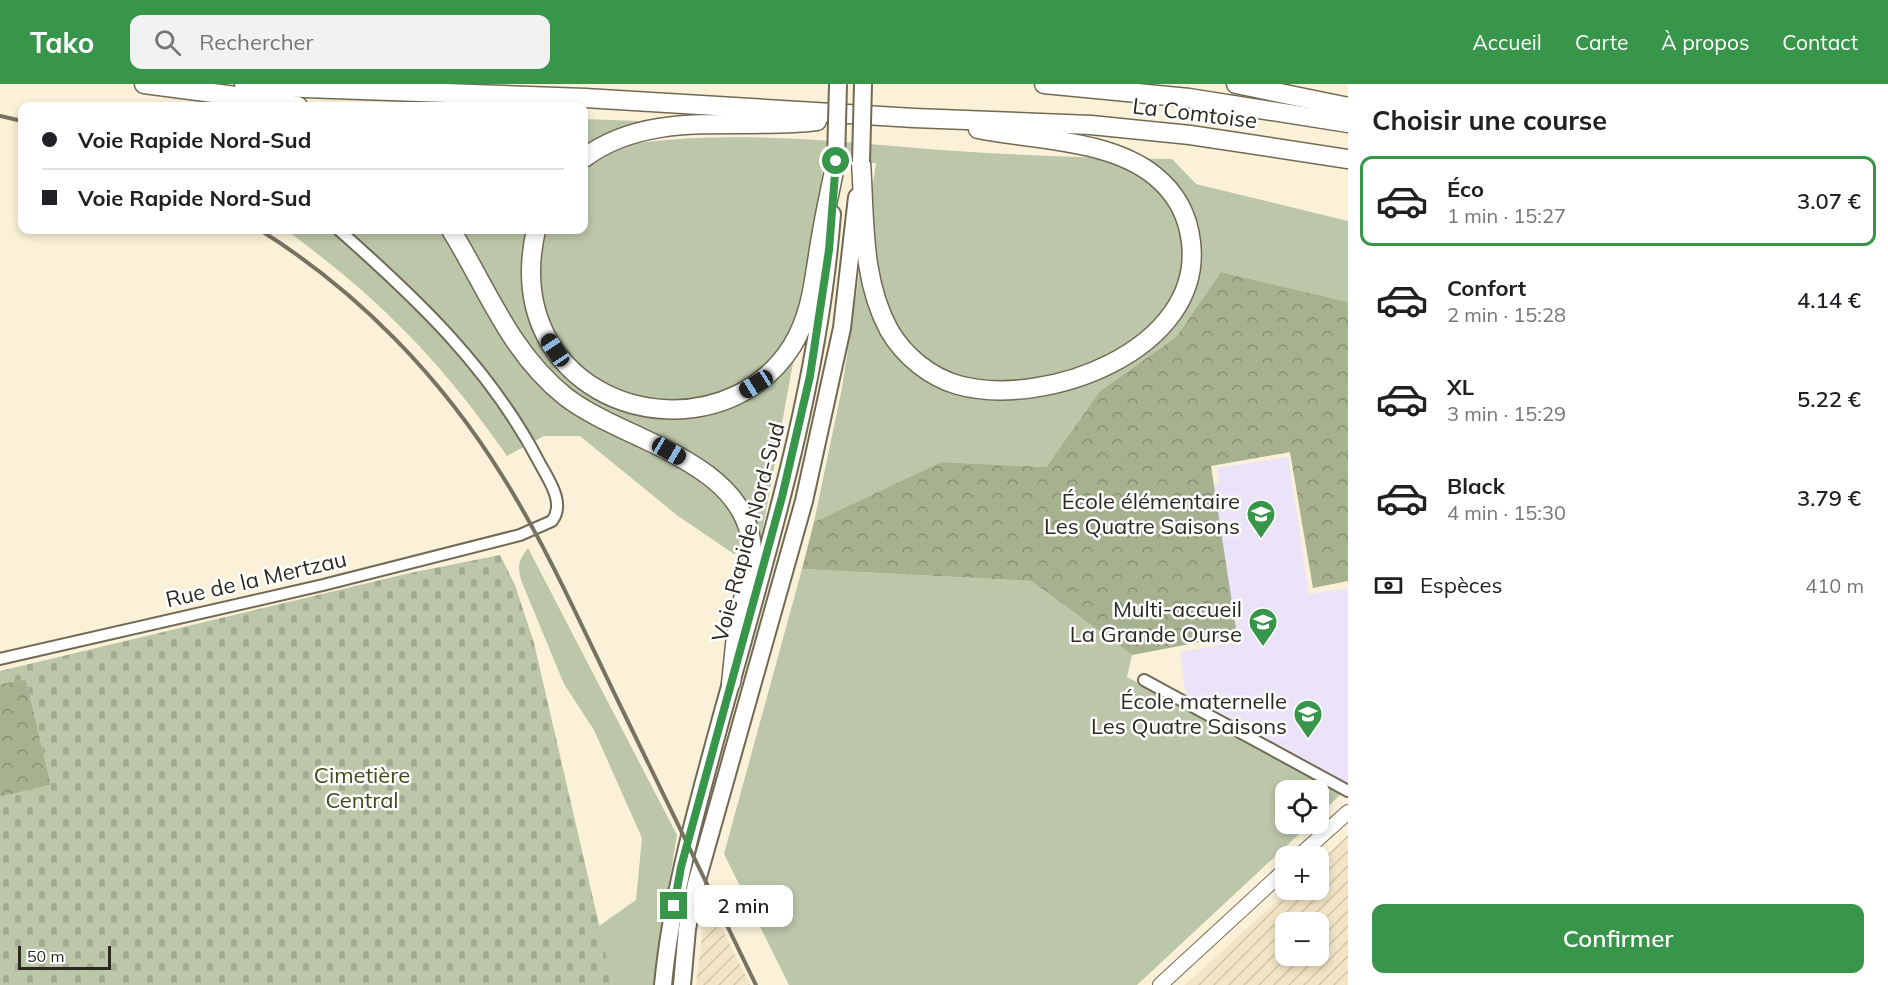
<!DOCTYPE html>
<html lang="fr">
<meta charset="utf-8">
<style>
:root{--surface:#fff;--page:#f2f2f2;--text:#202124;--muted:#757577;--line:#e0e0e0;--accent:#37964a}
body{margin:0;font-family:Mulish,sans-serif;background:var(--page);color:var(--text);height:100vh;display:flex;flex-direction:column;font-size:22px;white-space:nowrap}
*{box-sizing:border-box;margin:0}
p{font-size:20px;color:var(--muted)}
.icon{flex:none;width:33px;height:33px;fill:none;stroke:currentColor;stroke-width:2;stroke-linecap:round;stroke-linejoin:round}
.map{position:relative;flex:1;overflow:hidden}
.side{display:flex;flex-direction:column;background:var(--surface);width:540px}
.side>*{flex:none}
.hud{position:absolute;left:18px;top:18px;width:570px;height:132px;border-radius:12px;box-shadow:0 3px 9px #0003;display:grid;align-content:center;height:132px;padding:0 24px;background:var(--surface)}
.tools{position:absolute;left:1275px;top:696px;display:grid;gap:12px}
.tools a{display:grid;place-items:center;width:54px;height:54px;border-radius:12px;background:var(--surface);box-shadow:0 3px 9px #0003;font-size:30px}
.scale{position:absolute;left:18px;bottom:15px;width:93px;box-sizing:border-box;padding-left:6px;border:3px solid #2c281f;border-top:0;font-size:16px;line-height:21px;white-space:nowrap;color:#2c281f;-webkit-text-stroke:4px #fff;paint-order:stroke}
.end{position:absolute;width:27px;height:27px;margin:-14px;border:8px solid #37964a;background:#fff;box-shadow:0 0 0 3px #fff}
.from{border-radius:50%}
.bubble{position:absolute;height:42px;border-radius:12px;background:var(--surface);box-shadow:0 3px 9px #0003;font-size:20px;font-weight:600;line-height:42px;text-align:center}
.car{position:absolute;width:18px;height:36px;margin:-18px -9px;border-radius:8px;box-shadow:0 0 4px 2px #0007;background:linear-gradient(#222 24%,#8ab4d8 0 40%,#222 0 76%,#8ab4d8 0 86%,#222 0)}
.hud b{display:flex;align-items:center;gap:21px;height:57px;font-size:22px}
.hud b+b{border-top:2px solid var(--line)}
.hud i{width:15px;height:15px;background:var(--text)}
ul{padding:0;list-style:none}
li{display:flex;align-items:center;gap:18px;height:90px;margin:0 12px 9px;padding:0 12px;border:3px solid transparent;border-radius:12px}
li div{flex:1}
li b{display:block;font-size:22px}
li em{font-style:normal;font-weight:600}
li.current{border-color:var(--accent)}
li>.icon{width:54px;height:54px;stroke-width:1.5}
h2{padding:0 24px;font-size:27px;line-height:72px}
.pay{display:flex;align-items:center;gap:15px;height:66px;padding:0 24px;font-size:22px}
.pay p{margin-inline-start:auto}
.primary-button{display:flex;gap:12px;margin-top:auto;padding:12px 24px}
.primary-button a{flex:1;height:69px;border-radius:12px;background:var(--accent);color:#fff;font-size:24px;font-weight:600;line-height:69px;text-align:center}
header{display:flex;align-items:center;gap:36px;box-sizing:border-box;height:84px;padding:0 30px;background:var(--accent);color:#fff}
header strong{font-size:28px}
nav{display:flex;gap:33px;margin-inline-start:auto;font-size:21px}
.search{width:420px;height:54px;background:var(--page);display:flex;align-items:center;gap:15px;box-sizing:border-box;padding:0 21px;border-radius:12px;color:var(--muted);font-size:22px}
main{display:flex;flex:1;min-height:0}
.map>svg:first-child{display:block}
</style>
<header>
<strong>Tako</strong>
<div class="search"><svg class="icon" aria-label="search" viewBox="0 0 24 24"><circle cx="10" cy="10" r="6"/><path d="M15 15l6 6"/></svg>Rechercher</div>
<nav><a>Accueil</a><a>Carte</a><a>À propos</a><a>Contact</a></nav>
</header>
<main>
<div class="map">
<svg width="1348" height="901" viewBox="0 0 1348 901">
<defs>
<pattern id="industrial-furrows" width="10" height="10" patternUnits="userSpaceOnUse" patternTransform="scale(1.5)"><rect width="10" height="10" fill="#f2e5c6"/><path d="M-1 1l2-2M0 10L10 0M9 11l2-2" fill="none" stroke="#d0c4aa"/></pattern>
<pattern id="forest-crowns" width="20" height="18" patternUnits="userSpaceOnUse" patternTransform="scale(1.5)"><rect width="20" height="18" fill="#a6b190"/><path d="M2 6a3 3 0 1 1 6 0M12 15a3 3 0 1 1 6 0" fill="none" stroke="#879075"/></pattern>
<pattern id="cemetery-stones" width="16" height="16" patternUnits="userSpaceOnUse" patternTransform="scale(1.5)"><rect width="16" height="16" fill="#bcc6a9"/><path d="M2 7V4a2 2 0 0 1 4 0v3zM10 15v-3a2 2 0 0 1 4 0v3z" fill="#a2aa91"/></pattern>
</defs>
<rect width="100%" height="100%" fill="#faf1d8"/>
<g fill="url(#industrial-furrows)" fill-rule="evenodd">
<path d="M1348,751V901H1185L1289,806H1318L1319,778ZM1286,838H1318V872H1286Z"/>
<polygon points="707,814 750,901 696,901"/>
</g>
<polygon fill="#ebe3f8" points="1288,373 1309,510 1348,504 1348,700 1186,613 1180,568 1238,558 1213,401 1219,399 1217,384"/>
<g fill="#bcc6a9">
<path d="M584,35L638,37L637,59C729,47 824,56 916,64C1001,71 1087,74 1172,75L1196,100L1348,137V218L1221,188L1176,253L1100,307L1046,383L941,378L814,438L842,304L876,79L824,77L807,202L760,460L734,470L678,432L580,352H544L507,372C441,277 379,214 286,146H584Z"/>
<path d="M528,464L677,751L657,871L655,901H613L599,842L636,816L642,754L594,646L564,600L521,496C517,481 519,476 528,464Z"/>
<polygon points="802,485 1031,497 1132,571 1127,593 1341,710 1319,731 1318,706 1286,706 1286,740 1310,740 1137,901 789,901 724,770"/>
</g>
<g fill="url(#forest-crowns)">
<polygon points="1221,188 1348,218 1348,497 1313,504 1290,368 1211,382 1237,551 1132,571 1031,497 802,485 814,438 941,378 1046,383 1100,307 1176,253"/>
<polygon points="26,595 51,701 0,713 0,600"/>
</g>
<polygon fill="url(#cemetery-stones)" points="500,471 515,501 534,559 613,901 0,901 0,713 51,701 26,595 0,600 0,587 410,489"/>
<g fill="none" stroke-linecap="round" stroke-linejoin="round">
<g stroke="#716953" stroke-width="14">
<g id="minor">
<path d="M0,575L323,501L520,451L552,437C566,419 548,395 539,378C490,284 417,215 339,146"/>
<polyline points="1144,596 1348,707"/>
</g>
</g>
<g stroke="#716953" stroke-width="16">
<g id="secondary">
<polyline points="1299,772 1348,728"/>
<polyline points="1160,901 1286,785"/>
</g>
</g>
<g stroke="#716953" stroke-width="20">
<g id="trunk">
<path d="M663,901C672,808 698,720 722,631C768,466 819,301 832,130"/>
<polyline points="682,901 687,845 696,800 804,417 842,244 857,113"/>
</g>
</g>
<g stroke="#716953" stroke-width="21">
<g id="motorway">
<polyline points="144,0 259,15"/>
<polyline points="244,0 260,1"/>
<polyline points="1044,0 1189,14 1348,39"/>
<polyline points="1236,0 1348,23"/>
<polyline points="276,3 585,14 914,34 1091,41 1190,51 1348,75"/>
<polyline points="275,18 298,22"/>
<path d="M584,74C651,24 739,47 817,37"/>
<path d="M861,78C865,135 861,194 889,246C904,272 930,293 958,301C1045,325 1204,266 1191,158C1188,132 1176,109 1155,92C1110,55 1033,56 978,45"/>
<path d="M451,146C487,204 510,269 566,313C624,358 755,378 752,473C751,491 744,509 740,527C735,550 734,575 731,599"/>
<path d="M536,146C528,181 529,219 546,252C595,345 736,351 792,262C813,228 814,191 821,153C825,128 831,103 836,77"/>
</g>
</g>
<use href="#minor" stroke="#fff" stroke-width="10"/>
<use href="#secondary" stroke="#fff" stroke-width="14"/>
<use href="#trunk" stroke="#fff" stroke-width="16"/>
<use href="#motorway" stroke="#fff" stroke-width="18"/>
<g stroke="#787263" stroke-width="4">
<polyline points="0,32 22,37"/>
<path d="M260,146C359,208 442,294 503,393C548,465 582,543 619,619C665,713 711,807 756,901"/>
</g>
<g stroke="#716953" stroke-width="20" stroke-linecap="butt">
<g id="trunk-bridge">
<polyline points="836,77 838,0"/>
<polyline points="861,78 863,0"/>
</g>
</g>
<g stroke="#716953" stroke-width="21" stroke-linecap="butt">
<g id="motorway-bridge">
<polyline points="260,1 276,3"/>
<polyline points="259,15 275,18"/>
</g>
</g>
<use href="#trunk-bridge" stroke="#fff" stroke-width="16"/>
<use href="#motorway-bridge" stroke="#fff" stroke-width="18"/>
</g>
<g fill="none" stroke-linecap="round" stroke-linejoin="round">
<polyline stroke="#37964a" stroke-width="8" points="674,822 681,783 782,413 810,292 829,166 836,77"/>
</g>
<defs>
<g id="school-pin" transform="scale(1.5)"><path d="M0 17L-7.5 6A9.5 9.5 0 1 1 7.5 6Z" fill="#37964a" stroke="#fff"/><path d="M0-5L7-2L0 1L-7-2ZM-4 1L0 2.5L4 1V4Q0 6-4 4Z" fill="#fff"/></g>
</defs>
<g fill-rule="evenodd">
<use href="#school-pin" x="1261" y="430"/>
<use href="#school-pin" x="1263" y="538"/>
<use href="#school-pin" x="1308" y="630"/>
</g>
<g text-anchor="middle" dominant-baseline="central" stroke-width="5" stroke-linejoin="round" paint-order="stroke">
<g font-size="22" fill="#2c281f" stroke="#fff">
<text transform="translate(1195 29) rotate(7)">La Comtoise</text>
<text transform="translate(748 448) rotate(-75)">Voie Rapide Nord-Sud</text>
<text transform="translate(256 495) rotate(-13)">Rue de la Mertzau</text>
</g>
<g font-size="22" fill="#2c281f" stroke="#fff" text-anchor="end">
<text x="1240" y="417">École élémentaire<tspan x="1240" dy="25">Les Quatre Saisons</tspan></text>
<text x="1242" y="525">Multi-accueil<tspan x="1242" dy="25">La Grande Ourse</tspan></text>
<text x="1287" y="617">École maternelle<tspan x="1287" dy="25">Les Quatre Saisons</tspan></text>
</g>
<g font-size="22" fill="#3c4a15" stroke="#fff">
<text x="362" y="691">Cimetière<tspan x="362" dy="25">Central</tspan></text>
</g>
</g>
</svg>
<div class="tools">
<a><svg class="icon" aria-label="locate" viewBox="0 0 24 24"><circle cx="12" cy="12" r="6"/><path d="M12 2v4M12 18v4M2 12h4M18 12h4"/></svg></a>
<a>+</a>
<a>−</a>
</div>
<div class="scale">50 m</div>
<i class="end from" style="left:836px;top:77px"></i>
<i class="end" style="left:674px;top:822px"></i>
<div class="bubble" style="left:694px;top:801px;width:99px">2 min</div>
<i class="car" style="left:555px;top:266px;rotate:326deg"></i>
<i class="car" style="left:756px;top:300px;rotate:238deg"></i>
<i class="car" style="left:669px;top:367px;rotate:120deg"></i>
<div class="hud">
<b><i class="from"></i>Voie Rapide Nord-Sud</b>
<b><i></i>Voie Rapide Nord-Sud</b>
</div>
</div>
<section class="side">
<h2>Choisir une course</h2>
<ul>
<li class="current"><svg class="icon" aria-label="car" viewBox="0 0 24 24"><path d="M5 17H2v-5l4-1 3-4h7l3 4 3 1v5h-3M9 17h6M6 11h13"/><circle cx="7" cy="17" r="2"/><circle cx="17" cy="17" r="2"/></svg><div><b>Éco</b><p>1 min · 15:27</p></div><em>3.07 €</em></li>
<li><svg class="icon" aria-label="car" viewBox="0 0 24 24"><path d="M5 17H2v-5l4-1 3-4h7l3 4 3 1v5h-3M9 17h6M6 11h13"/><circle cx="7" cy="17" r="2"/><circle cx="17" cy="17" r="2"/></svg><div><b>Confort</b><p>2 min · 15:28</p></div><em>4.14 €</em></li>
<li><svg class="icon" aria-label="car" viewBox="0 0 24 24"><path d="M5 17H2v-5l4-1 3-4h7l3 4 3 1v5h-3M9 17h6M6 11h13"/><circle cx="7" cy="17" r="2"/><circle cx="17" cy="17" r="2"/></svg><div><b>XL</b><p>3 min · 15:29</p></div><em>5.22 €</em></li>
<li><svg class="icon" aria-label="car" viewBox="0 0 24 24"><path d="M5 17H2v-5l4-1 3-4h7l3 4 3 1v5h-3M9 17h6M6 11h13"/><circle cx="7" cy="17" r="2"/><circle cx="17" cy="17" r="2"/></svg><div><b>Black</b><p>4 min · 15:30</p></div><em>3.79 €</em></li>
</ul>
<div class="pay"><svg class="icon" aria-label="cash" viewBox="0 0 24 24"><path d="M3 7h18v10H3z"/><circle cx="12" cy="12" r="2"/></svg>Espèces<p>410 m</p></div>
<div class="primary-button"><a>Confirmer</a></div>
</section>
</main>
